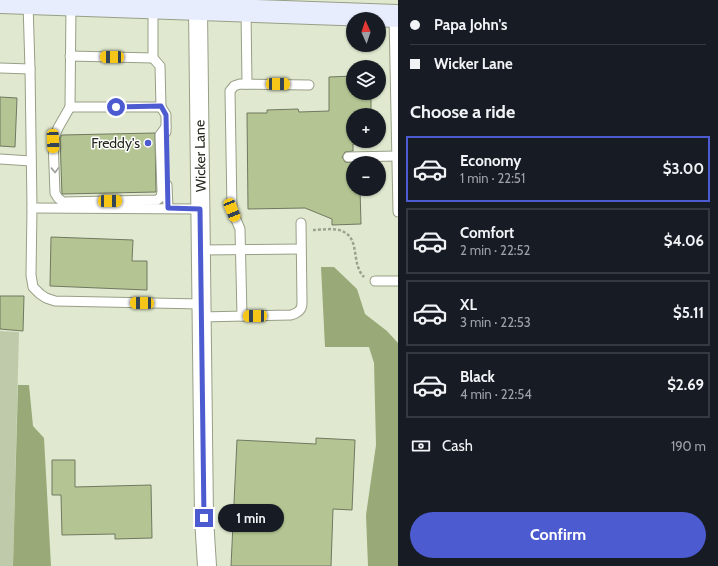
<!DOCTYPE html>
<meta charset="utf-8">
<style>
:root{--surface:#171b24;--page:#20242c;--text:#f1f3f6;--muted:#9ea1a6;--line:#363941;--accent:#4d5bd0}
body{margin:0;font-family:Cabin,sans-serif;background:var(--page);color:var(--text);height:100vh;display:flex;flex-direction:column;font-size:15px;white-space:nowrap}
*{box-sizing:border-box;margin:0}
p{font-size:13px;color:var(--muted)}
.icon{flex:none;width:22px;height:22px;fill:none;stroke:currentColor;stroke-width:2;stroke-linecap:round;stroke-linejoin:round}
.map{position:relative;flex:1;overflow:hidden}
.side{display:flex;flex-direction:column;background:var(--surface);width:320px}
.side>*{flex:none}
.banner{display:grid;align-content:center;height:88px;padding:0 12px;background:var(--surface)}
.needle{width:26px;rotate:357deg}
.tools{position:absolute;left:346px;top:12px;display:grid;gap:8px}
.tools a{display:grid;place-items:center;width:40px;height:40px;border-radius:50%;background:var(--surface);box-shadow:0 1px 3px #0004;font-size:20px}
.end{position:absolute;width:18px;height:18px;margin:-9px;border:5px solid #4d5bd0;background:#fff;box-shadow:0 0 0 2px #fff}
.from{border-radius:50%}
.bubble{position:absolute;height:28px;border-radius:14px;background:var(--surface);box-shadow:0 1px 3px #0004;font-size:13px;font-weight:700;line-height:28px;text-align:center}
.car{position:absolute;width:12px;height:24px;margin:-12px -6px;border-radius:5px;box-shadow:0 0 3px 1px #0007;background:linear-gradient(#f5c518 24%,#345 0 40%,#f5c518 0 76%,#345 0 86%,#f5c518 0)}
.banner b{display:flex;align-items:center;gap:14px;height:38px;font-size:15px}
.banner b+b{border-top:1px solid var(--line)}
.banner i{width:10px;height:10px;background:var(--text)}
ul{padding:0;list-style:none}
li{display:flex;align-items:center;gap:12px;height:66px;margin:0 8px 6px;padding:0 4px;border:2px solid var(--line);border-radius:0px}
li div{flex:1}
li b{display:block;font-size:15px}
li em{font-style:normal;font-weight:700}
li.current{border-color:var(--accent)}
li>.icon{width:36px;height:36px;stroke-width:1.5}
h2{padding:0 12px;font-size:18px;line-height:48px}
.pay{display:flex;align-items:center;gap:10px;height:44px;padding:0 12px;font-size:15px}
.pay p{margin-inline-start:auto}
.primary-button{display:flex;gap:8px;margin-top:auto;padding:8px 12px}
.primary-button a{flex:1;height:46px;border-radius:24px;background:var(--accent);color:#fff;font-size:16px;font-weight:700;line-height:46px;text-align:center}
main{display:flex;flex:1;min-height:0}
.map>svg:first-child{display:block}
</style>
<main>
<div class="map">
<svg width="398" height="566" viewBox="0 0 398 566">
<rect width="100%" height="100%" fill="#e0e9cf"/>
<polygon fill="#bfcaaa" points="0,331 19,332 13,566 0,566"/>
<g fill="#99a978">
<polygon points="321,267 334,267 357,289 365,314 387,331 398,343 398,566 368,566 366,515 376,445 374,363 369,347 325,347"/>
<polygon points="18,385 29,385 33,426 44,438 51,566 13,566"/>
</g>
<g fill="#b4c593" stroke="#707860">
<polygon points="353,76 353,93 371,93 371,115 353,115 353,141 371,141 371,143 353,144 353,151 345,152 342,157 345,162 353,163 353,189 360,189 361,224 332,225 332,219 305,208 248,209 247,113 267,113 267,110 298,109 299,112 329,111 329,77"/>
<polygon points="0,97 17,98 15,147 0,146"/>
<polygon points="155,133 156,192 62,194 60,138 62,135"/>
<polygon points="51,237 133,240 132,261 147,261 147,290 50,286"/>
<polygon points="0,296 24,296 23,331 0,329"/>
<polygon points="316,438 355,440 352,510 333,509 331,566 231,566 237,440 316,444"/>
<polygon points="52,460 75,460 75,487 151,485 152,538 115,539 115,534 62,535 61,495 52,495"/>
</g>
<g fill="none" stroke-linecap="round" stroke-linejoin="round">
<g stroke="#979f86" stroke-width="11">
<g id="lane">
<polyline points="28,3 30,69 32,208 31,275 33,287 40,294 46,298 55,301 201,304"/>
<polyline points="71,5 70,107 161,107 160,66 153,58 153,8"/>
<polyline points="246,11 247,84"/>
<polyline points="394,16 398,212"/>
<polyline points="70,56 153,58"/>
<polyline points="0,68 30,69"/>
<polyline points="70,107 58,128 53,141 55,193 58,198 63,202 157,200 161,197 162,192 160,135 166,127"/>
<polyline points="161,107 166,115 166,132"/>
<polyline points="348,157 397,156"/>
<polyline points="0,159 31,161"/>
<polyline points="167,185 168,208"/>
<polyline points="32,208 200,209"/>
<polyline points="200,250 301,249"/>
<polyline points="375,281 398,281"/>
<polyline points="242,316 240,229 232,210 230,91 234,86 240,84 309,85"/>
<path d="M201,317L291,315C298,313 302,310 302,303L301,223"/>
</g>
</g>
<g stroke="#979f86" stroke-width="20">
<polyline id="street" points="198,9 204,518 207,566"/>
</g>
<g stroke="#979f86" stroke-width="24">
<polyline id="secondary" points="0,2 398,16"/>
</g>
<path stroke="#9ba28e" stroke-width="2.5" stroke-dasharray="3 2" stroke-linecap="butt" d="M313,230C322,230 336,227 344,232C360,240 351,264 364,277"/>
<use href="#lane" stroke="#fff" stroke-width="9"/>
<use href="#street" stroke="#fff" stroke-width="18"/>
<use href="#secondary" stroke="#e8edfd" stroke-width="22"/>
</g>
<defs><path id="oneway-chevron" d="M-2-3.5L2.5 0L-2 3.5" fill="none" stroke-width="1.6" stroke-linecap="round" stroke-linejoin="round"/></defs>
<use stroke="#9c9e9a" href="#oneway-chevron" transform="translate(55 170) rotate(88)"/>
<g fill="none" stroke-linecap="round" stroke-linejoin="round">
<polyline stroke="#4d5bd0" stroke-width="5" points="116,107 161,106 166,115 168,208 200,209 204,518"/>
</g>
<circle fill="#4d5bd0" stroke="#fff" stroke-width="1.5" cx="148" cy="143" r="4"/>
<g text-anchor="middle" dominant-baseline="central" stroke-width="3" stroke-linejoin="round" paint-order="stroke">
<g font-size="14" fill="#24281e" stroke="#fff" text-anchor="end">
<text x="140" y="143">Freddy's</text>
</g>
<g font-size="14" fill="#24281e" stroke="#fff">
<text transform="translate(200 156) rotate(-91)">Wicker Lane</text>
</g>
</g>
</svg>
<div class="tools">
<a><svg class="needle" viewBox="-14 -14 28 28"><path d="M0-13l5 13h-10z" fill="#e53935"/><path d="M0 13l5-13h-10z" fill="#9ea1a6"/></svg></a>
<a><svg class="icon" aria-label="layers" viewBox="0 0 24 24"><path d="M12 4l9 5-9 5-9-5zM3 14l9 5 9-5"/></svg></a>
<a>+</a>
<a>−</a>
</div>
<i class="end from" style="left:116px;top:107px"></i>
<i class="end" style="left:204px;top:518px"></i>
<div class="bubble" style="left:218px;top:504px;width:66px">1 min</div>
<i class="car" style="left:112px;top:57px;rotate:271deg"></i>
<i class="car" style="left:278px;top:84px;rotate:91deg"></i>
<i class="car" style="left:53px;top:141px;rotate:178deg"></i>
<i class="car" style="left:110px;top:201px;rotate:89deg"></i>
<i class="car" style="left:232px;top:210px;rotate:158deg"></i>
<i class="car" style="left:142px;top:303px;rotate:271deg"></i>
<i class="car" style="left:255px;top:316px;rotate:269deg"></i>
</div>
<section class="side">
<div class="banner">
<b><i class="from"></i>Papa John's</b>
<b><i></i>Wicker Lane</b>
</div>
<h2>Choose a ride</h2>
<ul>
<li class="current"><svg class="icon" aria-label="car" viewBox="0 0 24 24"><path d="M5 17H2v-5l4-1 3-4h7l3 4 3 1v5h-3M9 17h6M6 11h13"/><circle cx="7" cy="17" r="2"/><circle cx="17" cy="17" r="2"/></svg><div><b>Economy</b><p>1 min · 22:51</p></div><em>$3.00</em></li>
<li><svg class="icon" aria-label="car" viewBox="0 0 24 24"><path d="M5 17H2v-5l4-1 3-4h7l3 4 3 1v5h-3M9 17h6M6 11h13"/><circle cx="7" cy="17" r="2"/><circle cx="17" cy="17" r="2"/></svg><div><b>Comfort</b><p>2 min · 22:52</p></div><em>$4.06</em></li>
<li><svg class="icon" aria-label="car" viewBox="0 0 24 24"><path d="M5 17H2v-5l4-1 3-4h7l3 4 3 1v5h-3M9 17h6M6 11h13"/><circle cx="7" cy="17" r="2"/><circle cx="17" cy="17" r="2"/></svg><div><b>XL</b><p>3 min · 22:53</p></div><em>$5.11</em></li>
<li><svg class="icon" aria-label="car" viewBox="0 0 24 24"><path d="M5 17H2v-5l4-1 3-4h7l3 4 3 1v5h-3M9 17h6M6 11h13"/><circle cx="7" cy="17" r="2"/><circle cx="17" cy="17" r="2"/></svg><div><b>Black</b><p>4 min · 22:54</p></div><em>$2.69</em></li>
</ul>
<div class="pay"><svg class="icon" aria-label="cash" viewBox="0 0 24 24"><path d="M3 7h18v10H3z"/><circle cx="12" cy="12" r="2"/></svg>Cash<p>190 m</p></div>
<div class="primary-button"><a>Confirm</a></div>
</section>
</main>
